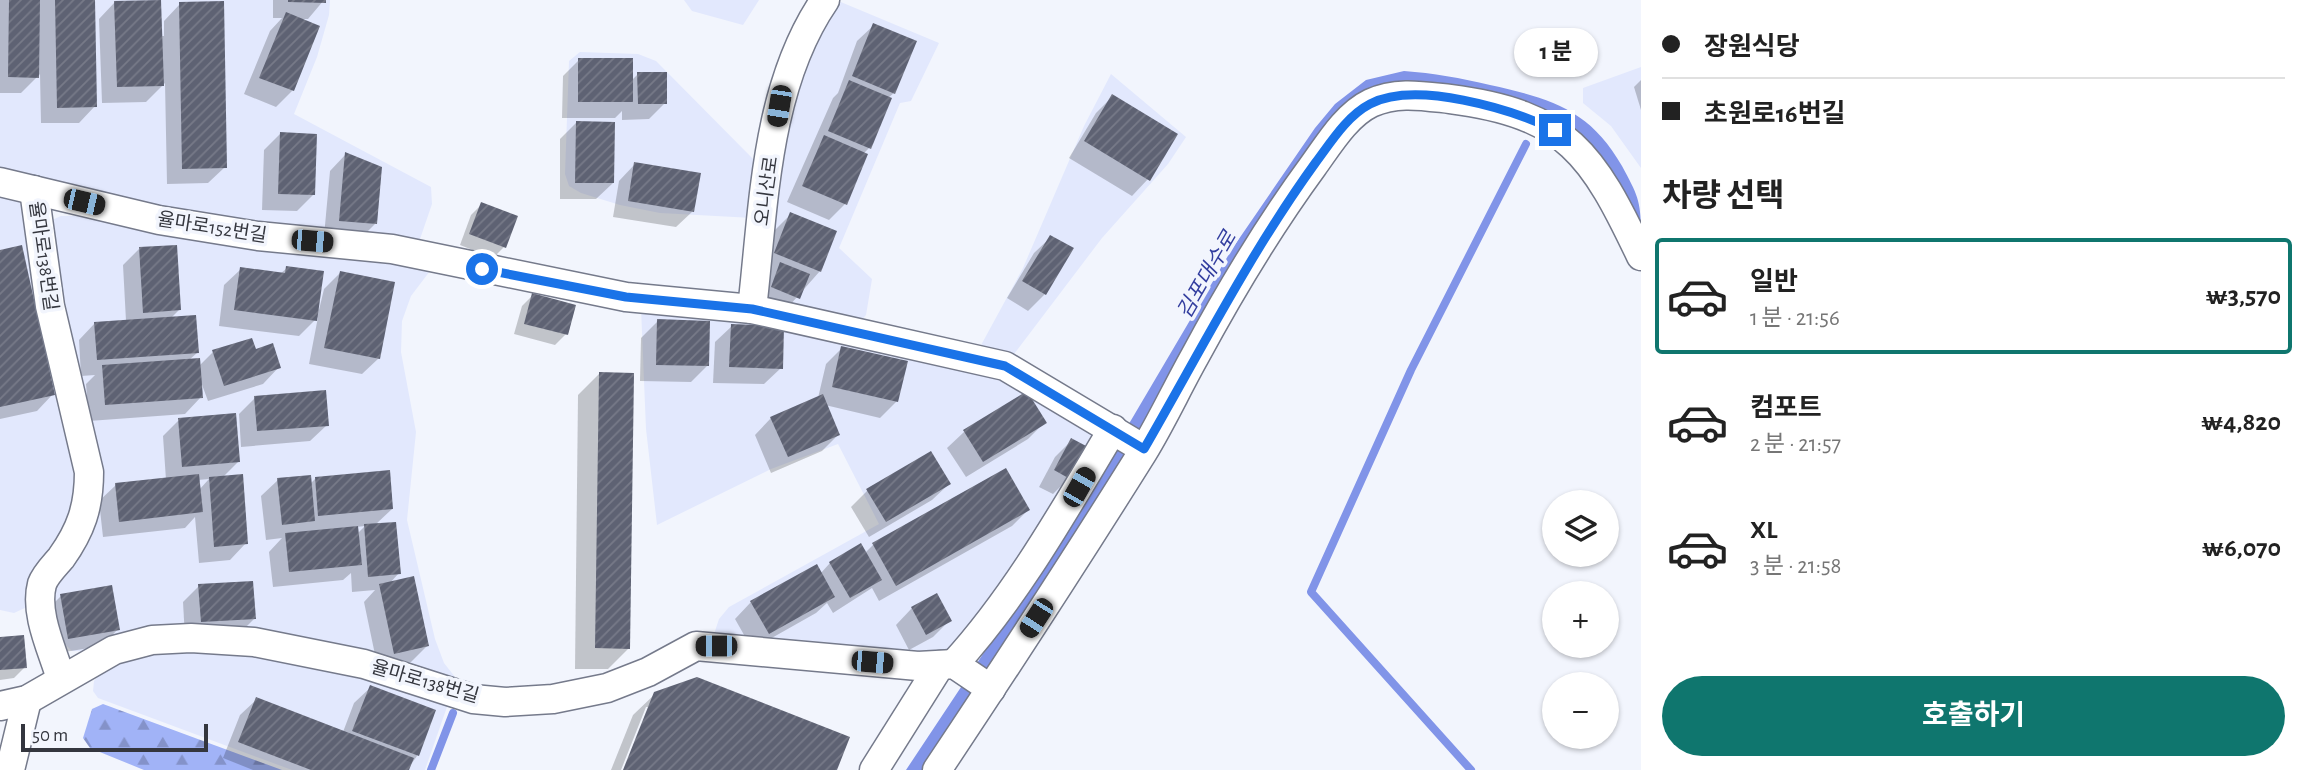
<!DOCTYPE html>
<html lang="ko">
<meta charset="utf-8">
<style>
:root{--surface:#fff;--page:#f6f6f6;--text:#222;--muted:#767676;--line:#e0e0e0;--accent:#0f766e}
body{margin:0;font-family:"Alegreya Sans","Noto Sans KR",sans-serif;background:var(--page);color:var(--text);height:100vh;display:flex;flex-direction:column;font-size:26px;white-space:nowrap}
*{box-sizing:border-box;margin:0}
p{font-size:23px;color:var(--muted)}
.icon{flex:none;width:38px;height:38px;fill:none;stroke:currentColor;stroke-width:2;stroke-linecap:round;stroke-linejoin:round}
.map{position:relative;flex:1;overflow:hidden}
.drawer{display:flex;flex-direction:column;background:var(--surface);width:665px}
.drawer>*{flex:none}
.top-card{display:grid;align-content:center;height:154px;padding:0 21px;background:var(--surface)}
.buttons{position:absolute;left:1542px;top:490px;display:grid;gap:14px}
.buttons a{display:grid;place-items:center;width:77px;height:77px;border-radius:50%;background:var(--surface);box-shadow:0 2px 5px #0004;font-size:35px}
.scale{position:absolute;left:21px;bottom:18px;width:187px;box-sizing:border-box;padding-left:7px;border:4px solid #34363e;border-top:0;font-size:19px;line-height:24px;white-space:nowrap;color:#34363e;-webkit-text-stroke:5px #f2f5fd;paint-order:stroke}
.end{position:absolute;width:32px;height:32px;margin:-16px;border:9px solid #1a73e8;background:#fff;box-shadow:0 0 0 4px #fff}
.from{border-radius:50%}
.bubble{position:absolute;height:49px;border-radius:24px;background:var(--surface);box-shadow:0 2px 5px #0004;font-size:23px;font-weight:700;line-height:49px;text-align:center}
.car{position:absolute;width:21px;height:42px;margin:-21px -10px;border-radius:9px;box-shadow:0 0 5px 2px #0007;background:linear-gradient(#222 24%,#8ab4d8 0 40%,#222 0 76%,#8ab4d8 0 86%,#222 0)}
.top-card b{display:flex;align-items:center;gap:24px;height:66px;font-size:26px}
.top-card b+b{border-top:2px solid var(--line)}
.top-card i{width:18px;height:18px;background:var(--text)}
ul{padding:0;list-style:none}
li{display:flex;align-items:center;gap:21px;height:116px;margin:0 14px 10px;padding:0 7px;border:4px solid transparent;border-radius:7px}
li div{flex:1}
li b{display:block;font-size:26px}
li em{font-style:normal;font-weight:700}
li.selected{border-color:var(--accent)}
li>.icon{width:63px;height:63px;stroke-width:1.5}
h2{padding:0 21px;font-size:32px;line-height:84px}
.button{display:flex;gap:14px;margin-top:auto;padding:14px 21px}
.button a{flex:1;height:80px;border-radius:42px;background:var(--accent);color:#fff;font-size:28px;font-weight:700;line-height:80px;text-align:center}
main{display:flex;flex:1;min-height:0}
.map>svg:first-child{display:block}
</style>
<main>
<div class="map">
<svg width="1641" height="770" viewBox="0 0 1641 770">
<defs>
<pattern id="forest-firs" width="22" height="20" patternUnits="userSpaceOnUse" patternTransform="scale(1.75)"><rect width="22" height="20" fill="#a1b3f7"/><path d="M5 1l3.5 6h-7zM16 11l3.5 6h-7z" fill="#8492c9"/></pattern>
<pattern id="building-hatch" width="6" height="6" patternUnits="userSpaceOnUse" patternTransform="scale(1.75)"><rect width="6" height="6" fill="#5e6273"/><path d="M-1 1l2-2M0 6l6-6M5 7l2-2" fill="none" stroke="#777a88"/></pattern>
</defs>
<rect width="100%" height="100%" fill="#f2f5fd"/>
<g fill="#e2e8fd">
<polygon points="0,0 330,0 329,15 317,57 294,114 431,187 432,204 420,239 404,242 224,222 0,170"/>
<polygon points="684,0 759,0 743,25 692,11"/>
<polygon points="836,0 939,43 911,101 900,103 839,248 872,279 866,315 859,323 776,303 767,298 765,285 789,99"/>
<polygon points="580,52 638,54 656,61 758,164 753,218 660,213 620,205 581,193 569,186 565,174 569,61"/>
<polygon points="1641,67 1641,168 1611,126 1583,103 1583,88"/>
<polygon points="1111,74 1186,137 1168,164 1102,238 1011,358 980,347 1023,268 1084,126"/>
<polygon points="0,190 16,197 22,207 74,447 79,500 27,607 14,613 0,610"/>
<polygon points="61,216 76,216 204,241 433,267 411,296 402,321 401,352 416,432 407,520 435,639 444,663 455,677 454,685 356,655 72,651 59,638 52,617 53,582 92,529 52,220"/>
<polygon points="641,308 716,313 1004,374 1099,436 976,623 950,650 932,655 714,634 719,619 729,607 879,524 838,444 771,469 657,525 646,429"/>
<polygon points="209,648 334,666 448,704 425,770 292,770 98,698 93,691 94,681 103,670 138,654"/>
</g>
<polygon fill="url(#forest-firs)" points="103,704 282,770 144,770 90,748 83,738 92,709"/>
<path fill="#8194e8" d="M1404,71C1433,73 1461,78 1490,85C1549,98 1590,109 1622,166C1637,194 1641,200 1641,232L1580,137L1382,89L1147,424L924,770H906L1074,517L1232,249L1315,128L1335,104L1366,80Z"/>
<g fill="#0003" fill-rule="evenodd">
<polygon points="0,0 93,0 95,106 79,123 41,123 40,74 21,93 0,93"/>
<polygon points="273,0 324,0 308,19 298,19 293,90 276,107 244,94 270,31 282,18 273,18"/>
<polygon points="115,2 161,36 164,36 164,21 180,4 225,167 208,183 167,184 165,83 146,102 102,103 99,19"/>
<polygon points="874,25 894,93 888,98 869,148 864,153 845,204 829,220 787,202 833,98 838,93 857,41"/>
<polygon points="579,60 631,81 638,74 665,103 649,119 622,120 622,111 615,118 562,118 563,76"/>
<polygon points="1641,80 1641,110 1634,87"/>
<polygon points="1112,97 1148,179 1132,196 1069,158 1096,113"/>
<polygon points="576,123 613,183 596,199 560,199 560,139"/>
<polygon points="280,134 314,194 297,211 262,210 264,150"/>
<polygon points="346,154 376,223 359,240 324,236 330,171"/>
<polygon points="635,164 693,211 676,227 613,217 619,181"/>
<polygon points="482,204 504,247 493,258 460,245 471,215"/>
<polygon points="791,214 820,271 782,314 756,303 765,280 771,274 759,270 774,231"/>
<polygon points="1051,237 1072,249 1045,294 1028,311 1007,298 1034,253"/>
<polygon points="139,249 179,310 171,318 197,353 189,360 199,366 213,352 255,351 279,367 263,384 208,401 201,382 201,397 185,414 89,421 86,384 95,375 81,376 79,340 95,323 126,321 123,265"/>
<polygon points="0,251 53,394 37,411 0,419"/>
<polygon points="287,268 319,310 324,289 340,273 379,358 362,374 309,364 318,317 299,336 219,326 224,285 241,269 280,274"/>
<polygon points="533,295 566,334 555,345 514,334 522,306"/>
<polygon points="658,321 707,366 691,382 640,381 641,338"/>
<polygon points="732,326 781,368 764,384 713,383 715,342"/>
<polygon points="842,348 897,401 880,418 825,405 838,435 822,451 771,473 755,435 771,418 818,398 826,364"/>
<polygon points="599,374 629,648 608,669 575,669 578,395"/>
<polygon points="1026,393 1045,422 1028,439 966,477 947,448 964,432"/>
<polygon points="255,398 327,425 310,441 241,447 239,414"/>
<path d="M179,420L238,462L222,478L246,543L230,560L199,563L195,517L185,528L103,537L99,501L116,485L166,480L163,436ZM209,479L199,490L198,480Z"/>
<polygon points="1071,441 1069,478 1053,494 1039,487 1055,457"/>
<polygon points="930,453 949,484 932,500 869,537 851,507 867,491"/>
<path d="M315,479L392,509L375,525L399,573L389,584L427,646L411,662L378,669L364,602L375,590L352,592L351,573L343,580L273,587L269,552L282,538L266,540L261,496L278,480L310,484ZM365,526L357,534L356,527Z"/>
<polygon points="1028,510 1012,526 879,601 872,588 833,613 827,603 816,613 752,649 735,619 751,602 820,574 830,563 865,553 873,545"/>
<polygon points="199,586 254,619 238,635 185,638 183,602"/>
<polygon points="61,596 118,629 102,646 52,654 45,612"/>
<polygon points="912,608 949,621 933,637 909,650 896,625"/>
<polygon points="0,638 25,667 14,678 0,680"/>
<polygon points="371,687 434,711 417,756 407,770 253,770 223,758 240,715 257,699 343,732 354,703"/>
<polygon points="655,694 835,770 625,770 650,707 646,707 621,770 611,770 633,715"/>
</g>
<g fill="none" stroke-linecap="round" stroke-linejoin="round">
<g stroke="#8194e8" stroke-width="8">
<polyline points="431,770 453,713"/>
<polyline points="1471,770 1311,592 1411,370 1526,144"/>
</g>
</g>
<g fill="url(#building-hatch)">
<polygon points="9,0 40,0 39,78 8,77"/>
<polygon points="55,0 95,0 97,107 57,108"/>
<polygon points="161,0 164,86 117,87 114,1"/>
<polygon points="288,0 326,0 326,3 288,2"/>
<polygon points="224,1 227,168 182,169 179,2"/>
<polygon points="286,12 320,26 294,91 259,78"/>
<polygon points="873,23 917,41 895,94 852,76"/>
<rect x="578" y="58" width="55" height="44"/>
<polygon points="637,72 667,72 667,104 638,104"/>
<polygon points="849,80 892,98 871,149 828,131"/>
<polygon points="1112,94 1178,134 1150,181 1084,141"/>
<polygon points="576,121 615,122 614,183 575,183"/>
<polygon points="280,132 317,134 315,195 278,194"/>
<polygon points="824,135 868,154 847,205 802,186"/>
<polygon points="345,152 382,167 377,224 339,221"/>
<polygon points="634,162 701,173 694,212 628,201"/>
<polygon points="481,202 518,216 506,248 469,234"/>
<polygon points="790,212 837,231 821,272 774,253"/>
<polygon points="1050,235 1074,248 1046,295 1022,281"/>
<polygon points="22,245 55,395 0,407 0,250"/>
<polygon points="177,245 181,310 143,313 139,247"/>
<polygon points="780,262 810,274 800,299 771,287"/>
<polygon points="286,266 324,271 317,321 234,310 240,267 285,273"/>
<polygon points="340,271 395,282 380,359 324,348"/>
<polygon points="532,293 576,305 568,335 524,324"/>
<polygon points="196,315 199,353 97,360 94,322"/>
<polygon points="657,319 710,321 709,366 656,365"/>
<polygon points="731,324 784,326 783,369 729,367"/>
<polygon points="252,338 256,349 273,343 281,368 224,386 212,350"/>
<polygon points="841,346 908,361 898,402 832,387"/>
<polygon points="200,358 203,398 105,405 102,365"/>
<polygon points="599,372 634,373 630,649 595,648"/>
<polygon points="326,390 329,426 257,431 254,396"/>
<polygon points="1027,391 1047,423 983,462 963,430"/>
<polygon points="823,394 840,435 788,457 770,417"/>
<polygon points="236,413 240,462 182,467 178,418"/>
<polygon points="1071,438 1088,447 1070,479 1054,470"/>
<polygon points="931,451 951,484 886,522 866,489"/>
<polygon points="1006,468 1030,510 896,586 872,543"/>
<polygon points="390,470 393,509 318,516 315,477"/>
<polygon points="199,474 203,512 119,522 115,483"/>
<polygon points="243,474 248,544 214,547 209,477"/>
<polygon points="311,475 315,521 282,525 277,478"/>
<polygon points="396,522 401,574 368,577 364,524"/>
<polygon points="358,526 362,565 289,572 285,533"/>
<polygon points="861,543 882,580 850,598 829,562"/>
<polygon points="817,564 835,597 769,634 750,601"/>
<polygon points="414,576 429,646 394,654 379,584"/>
<polygon points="253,581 256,619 201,622 198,584"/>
<polygon points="112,585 120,630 68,639 60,594"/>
<polygon points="937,593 952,621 926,635 911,607"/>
<polygon points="24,635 27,668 0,670 0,637"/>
<polygon points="697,677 850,737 837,770 623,770 654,692"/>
<polygon points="370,685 436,710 419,756 352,731"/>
<polygon points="256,697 414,758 409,770 311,770 238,742"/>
</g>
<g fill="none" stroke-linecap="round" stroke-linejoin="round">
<g stroke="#757a8b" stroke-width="31">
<g id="minor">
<polyline points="0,182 159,220 258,236 392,249 626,297 752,309 1005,366 1144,449"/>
<path d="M34,190L50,306L89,472C89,507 81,530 61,558C55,565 45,575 42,584C34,614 53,651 61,679"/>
<path d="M752,309C764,206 765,87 825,0"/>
<path d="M954,664C1017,595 1065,509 1113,429"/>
<polyline points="0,706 27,700 114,650 152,640 191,638 254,642 364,664 473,699 505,702 553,699 607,688 648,672 696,646 918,666 954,664 991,689"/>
<polyline points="10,770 27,700"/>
<polyline points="874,770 940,665"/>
<path d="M937,770C1007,665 1076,559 1143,452C1162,421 1177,388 1195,356C1230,291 1269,226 1313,166C1329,144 1346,115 1371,103C1397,91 1423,96 1450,99C1568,114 1593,155 1641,256"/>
</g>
</g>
<use href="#minor" stroke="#fff" stroke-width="28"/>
</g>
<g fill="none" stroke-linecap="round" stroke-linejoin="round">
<path stroke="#1a73e8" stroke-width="9" d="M482,269L626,297L752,309L1005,366L1144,449C1200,352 1250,253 1316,162C1331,142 1347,116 1370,104C1416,80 1511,109 1555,130"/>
</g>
<g text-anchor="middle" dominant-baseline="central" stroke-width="7" stroke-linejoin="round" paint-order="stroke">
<g font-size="19" fill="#34363e" stroke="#f2f5fd">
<text transform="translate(767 191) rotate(-82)">오니산로</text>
<text transform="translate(212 228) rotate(9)">율마로152번길</text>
<text transform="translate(43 256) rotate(82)">율마로138번길</text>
<text transform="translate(425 682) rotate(16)">율마로138번길</text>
</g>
<g font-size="21" font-style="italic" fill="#333e9f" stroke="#f2f5fd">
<text transform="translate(1207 275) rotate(-60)">김포대수로</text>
</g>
</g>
</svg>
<div class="buttons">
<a><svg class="icon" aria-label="layers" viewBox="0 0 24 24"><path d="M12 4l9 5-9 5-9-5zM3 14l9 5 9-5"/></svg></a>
<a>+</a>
<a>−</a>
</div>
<div class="scale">50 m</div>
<i class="end from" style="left:482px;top:269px"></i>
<i class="end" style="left:1555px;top:130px"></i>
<div class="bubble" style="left:1514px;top:28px;width:84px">1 분</div>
<i class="car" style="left:779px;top:106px;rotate:189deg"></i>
<i class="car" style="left:84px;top:202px;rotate:103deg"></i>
<i class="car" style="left:312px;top:241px;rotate:95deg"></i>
<i class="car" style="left:1079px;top:487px;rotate:30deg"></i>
<i class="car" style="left:1036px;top:618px;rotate:213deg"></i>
<i class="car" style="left:716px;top:646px;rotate:270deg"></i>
<i class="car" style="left:872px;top:662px;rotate:95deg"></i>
</div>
<section class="drawer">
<div class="top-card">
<b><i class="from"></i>장원식당</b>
<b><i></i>초원로16번길</b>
</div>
<h2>차량 선택</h2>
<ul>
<li class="selected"><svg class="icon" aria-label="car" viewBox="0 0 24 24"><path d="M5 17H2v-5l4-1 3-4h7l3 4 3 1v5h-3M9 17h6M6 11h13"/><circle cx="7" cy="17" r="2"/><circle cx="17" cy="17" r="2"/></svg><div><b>일반</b><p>1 분 · 21:56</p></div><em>₩3,570</em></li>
<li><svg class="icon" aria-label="car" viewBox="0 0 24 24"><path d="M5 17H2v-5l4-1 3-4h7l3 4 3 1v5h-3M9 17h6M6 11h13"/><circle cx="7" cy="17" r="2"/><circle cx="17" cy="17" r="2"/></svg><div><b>컴포트</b><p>2 분 · 21:57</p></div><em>₩4,820</em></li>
<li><svg class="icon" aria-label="car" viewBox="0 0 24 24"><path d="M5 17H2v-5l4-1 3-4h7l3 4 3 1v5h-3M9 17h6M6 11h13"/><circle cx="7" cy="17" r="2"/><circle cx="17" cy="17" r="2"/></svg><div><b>XL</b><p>3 분 · 21:58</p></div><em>₩6,070</em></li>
</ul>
<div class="button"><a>호출하기</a></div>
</section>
</main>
